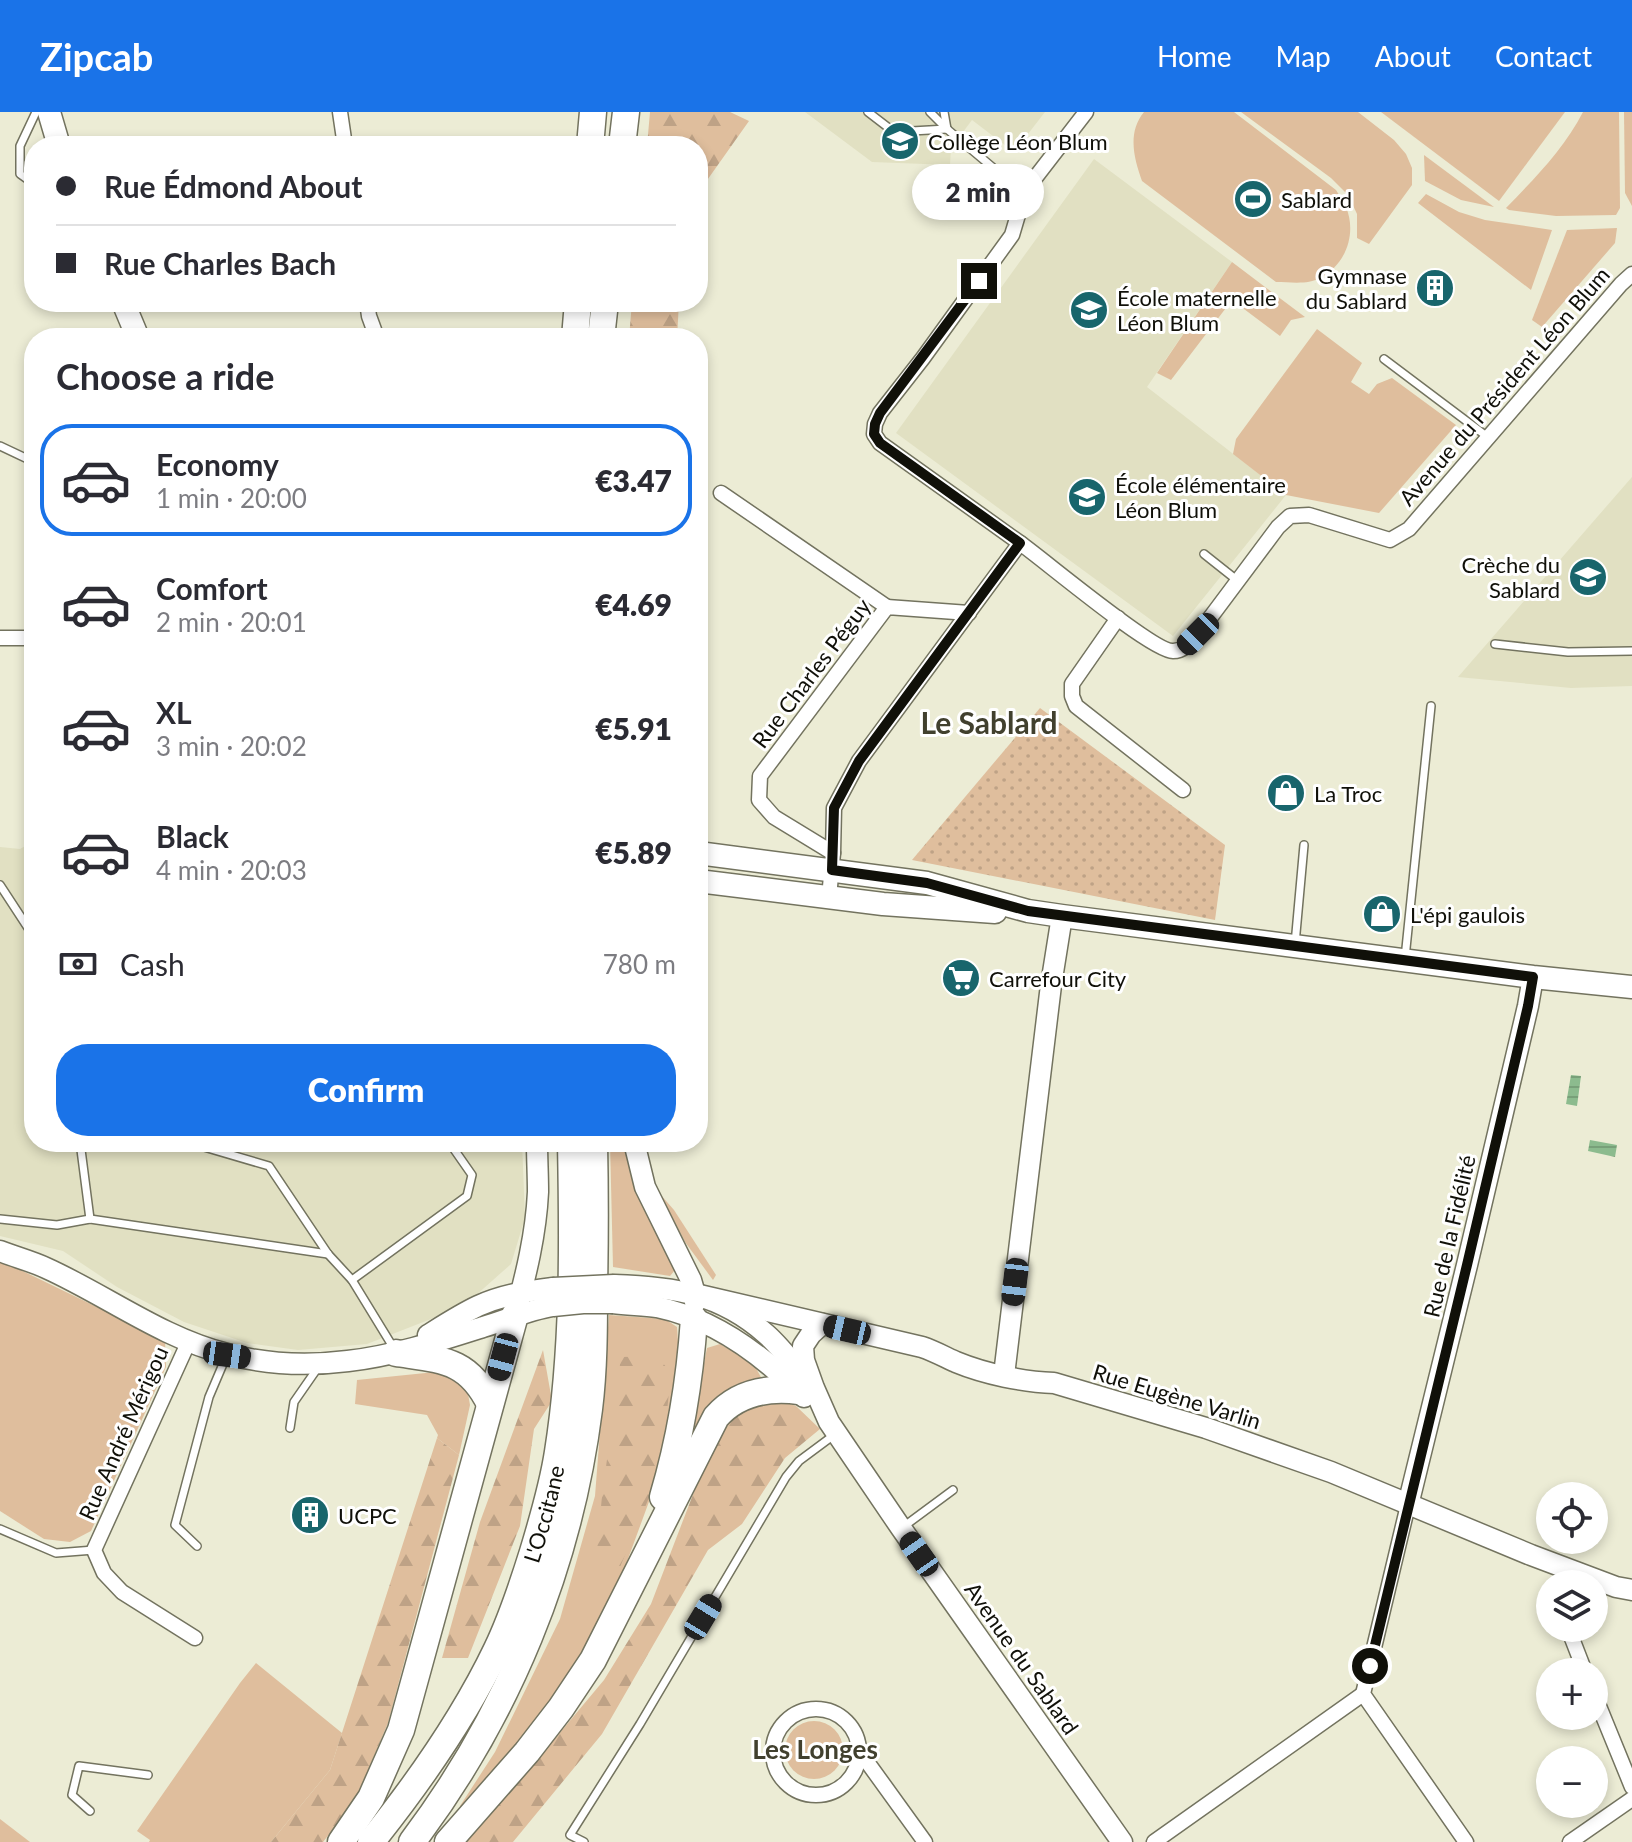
<!DOCTYPE html>
<meta charset="utf-8">
<style>
:root{--surface:#fff;--page:#f2f2f3;--text:#2b2b33;--muted:#7c7c81;--line:#e1e1e2;--accent:#1a73e8}
body{margin:0;font-family:Lato,sans-serif;background:var(--page);color:var(--text);height:100vh;display:flex;flex-direction:column;font-size:30px;white-space:nowrap}
*{box-sizing:border-box;margin:0}
p{font-size:26px;color:var(--muted)}
.icon{flex:none;width:44px;height:44px;fill:none;stroke:currentColor;stroke-width:2;stroke-linecap:round;stroke-linejoin:round}
.map{position:relative;flex:1;overflow:hidden}
.side{position:absolute;left:24px;top:216px;width:684px;height:824px;display:flex;flex-direction:column;background:var(--surface);border-radius:32px;box-shadow:0 4px 12px #0003}
.side>*{flex:none}
.hud{position:absolute;left:24px;top:24px;width:684px;height:176px;border-radius:32px;box-shadow:0 4px 12px #0003;display:grid;align-content:center;height:176px;padding:0 32px;background:var(--surface)}
.tools{position:absolute;left:1536px;top:1370px;display:grid;gap:16px}
.tools a{display:grid;place-items:center;width:72px;height:72px;border-radius:50%;background:var(--surface);box-shadow:0 4px 12px #0003;font-size:40px}
.end{position:absolute;width:36px;height:36px;margin:-18px;border:10px solid #101009;background:#fff;box-shadow:0 0 0 4px #fff}
.from{border-radius:50%}
.bubble{position:absolute;height:56px;border-radius:28px;background:var(--surface);box-shadow:0 4px 12px #0003;font-size:26px;font-weight:800;line-height:56px;text-align:center}
.car{position:absolute;width:24px;height:48px;margin:-24px -12px;border-radius:10px;box-shadow:0 0 6px 2px #0007;background:linear-gradient(#222 24%,#8ab4d8 0 40%,#222 0 76%,#8ab4d8 0 86%,#222 0)}
.hud b{display:flex;align-items:center;gap:28px;height:76px;font-size:30px}
.hud b+b{border-top:2px solid var(--line)}
.hud i{width:20px;height:20px;background:var(--text)}
ul{padding:0;list-style:none}
li{display:flex;align-items:center;gap:24px;height:112px;margin:0 16px 12px;padding:0 16px;border:4px solid transparent;border-radius:32px}
li div{flex:1}
li b{display:block;font-size:30px}
li em{font-style:normal;font-weight:800}
li.current{border-color:var(--accent)}
li>.icon{width:72px;height:72px;stroke-width:1.5}
h2{padding:0 32px;font-size:36px;line-height:96px}
.pay{display:flex;align-items:center;gap:20px;height:88px;padding:0 32px;font-size:30px}
.pay p{margin-inline-start:auto}
.action{display:flex;gap:16px;margin-top:auto;padding:16px 32px}
.action a{flex:1;height:92px;border-radius:32px;background:var(--accent);color:#fff;font-size:32px;font-weight:800;line-height:92px;text-align:center}
header{display:flex;align-items:center;gap:48px;box-sizing:border-box;height:112px;padding:0 40px;background:var(--accent);color:#fff}
header strong{font-size:38px}
nav{display:flex;gap:44px;margin-inline-start:auto;font-size:28px}
.map>svg:first-child{display:block}
</style>
<header>
<strong>Zipcab</strong>
<nav><a>Home</a><a>Map</a><a>About</a><a>Contact</a></nav>
</header>
<div class="map">
<svg width="1632" height="1730" viewBox="0 0 1632 1730">
<defs>
<pattern id="forest-firs" width="22" height="20" patternUnits="userSpaceOnUse" patternTransform="scale(2)"><rect width="22" height="20" fill="#dfbe9d"/><path d="M5 1l3.5 6h-7zM16 11l3.5 6h-7z" fill="#bea286"/></pattern>
<pattern id="park-dots" width="8" height="8" patternUnits="userSpaceOnUse" patternTransform="scale(2)"><rect width="8" height="8" fill="#dfbe9d"/><path d="M2 2h.1M6 6h.1" fill="none" stroke="#bea286" stroke-width="1.8" stroke-linecap="round"/></pattern>
<pattern id="water-rules" width="6" height="5" patternUnits="userSpaceOnUse" patternTransform="scale(2)"><rect width="6" height="5" fill="#8cbb8e"/><path d="M0 2.5h6" fill="none" stroke="#78a079"/></pattern>
</defs>
<rect width="100%" height="100%" fill="#ececd5"/>
<g fill="#e1e0c2">
<polygon points="805,0 1045,0 1014,40 972,8 951,36 950,53 872,50"/>
<polygon points="1094,47 1232,150 1147,275 1286,383 1173,524 896,321"/>
<polygon points="1632,365 1632,574 1571,576 1458,565"/>
<polygon points="34,729 34,1030 522,1030 525,1106 511,1152 474,1185 431,1207 367,1232 298,1238 247,1231 184,1210 117,1175 63,1139 0,1124 0,735 20,737"/>
</g>
<g fill="#dfbe9d">
<path d="M1144,0H1234L1336,78C1339,83 1344,89 1346,95C1357,121 1346,153 1320,166C1308,173 1290,170 1276,170L1142,69C1134,46 1127,21 1144,0Z"/>
<polygon points="1241,0 1358,0 1394,28 1406,42 1412,56 1412,73 1369,132 1357,126 1357,102 1348,83 1331,66"/>
<polygon points="1381,0 1565,0 1499,89"/>
<path d="M1583,0H1619L1620,96L1616,103L1556,104L1509,98L1506,96C1535,66 1564,37 1583,0Z"/>
<polygon points="1624,0 1632,0 1632,94 1625,81"/>
<polygon points="1424,43 1494,95 1461,88 1425,69"/>
<polygon points="1426,82 1459,100 1485,108 1552,118 1531,178 1418,91"/>
<polygon points="1617,116 1615,131 1542,215 1532,208 1567,118"/>
<polygon points="1232,150 1305,205 1291,208 1280,224 1232,188 1171,268 1157,261"/>
<polygon points="1317,217 1362,251 1351,270 1369,282 1377,272 1392,266 1456,313 1379,401 1286,383 1233,342 1236,327"/>
<polygon points="610,1030 625,1030 675,1158 670,1164 613,1155"/>
<polygon points="660,1082 674,1098 716,1163 713,1168 685,1130"/>
<polygon points="0,1148 165,1228 166,1255 91,1419 70,1430 44,1427 0,1399"/>
<polygon points="609,1203 665,1207 677,1215 679,1244 661,1357 625,1455 577,1551 526,1623 465,1698 460,1694 495,1640 560,1507 595,1384"/>
<polygon points="720,1232 753,1251 762,1267 741,1272 724,1282 682,1361 707,1236"/>
<polygon points="445,1259 467,1276 470,1293 459,1343 437,1326 438,1323 427,1303 355,1292 357,1268"/>
<polygon points="256,1551 342,1621 330,1658 271,1730 149,1730 150,1728 137,1719 240,1571"/>
<circle cx="814" cy="1638" r="29"/>
<polygon points="0,1707 30,1730 0,1730"/>
</g>
<g fill="url(#forest-firs)">
<polygon points="650,0 730,0 749,9 698,81 698,34 647,34"/>
<polygon points="632,190 679,190 677,226 629,226"/>
<polygon points="543,1238 552,1289 534,1317 520,1414 468,1546 442,1546 480,1410"/>
<polygon points="657,1244 671,1261 661,1357 615,1467 596,1448 602,1384 621,1245"/>
<polygon points="764,1283 796,1294 820,1317 785,1346 742,1412 708,1438 602,1622 513,1730 462,1730 537,1648 604,1568 651,1492 720,1312"/>
<polygon points="437,1326 459,1343 388,1611 354,1691 323,1730 271,1730 330,1658"/>
</g>
<polygon fill="url(#park-dots)" points="1040,596 1225,733 1215,808 912,748"/>
<g fill="url(#water-rules)">
<polygon points="1571,963 1581,964 1577,994 1566,992"/>
<polygon points="1590,1028 1617,1033 1615,1045 1588,1039"/>
</g>
<g fill="none" stroke-linecap="round" stroke-linejoin="round">
<g stroke="#73735f" stroke-width="10">
<g id="lane">
<polyline points="868,0 894,20 947,17"/>
<polyline points="930,0 947,17 1016,75 1025,79"/>
<polyline points="944,0 947,17"/>
<polyline points="34,72 20,62 20,34 36,0"/>
<polyline points="1384,247 1489,326"/>
<polyline points="0,334 34,350"/>
<polyline points="1204,442 1238,469"/>
<polyline points="1495,532 1568,540 1632,539"/>
<polyline points="0,773 34,825"/>
<polyline points="1295,832 1304,733"/>
<polyline points="1405,846 1431,594"/>
<polyline points="80,1030 90,1107"/>
<polyline points="187,1030 269,1054 328,1142 352,1168 393,1235"/>
<polyline points="0,1107 57,1113 90,1107 328,1142"/>
<polyline points="352,1168 467,1084 472,1063 449,1030"/>
<polyline points="290,1316 294,1290 319,1254"/>
<polyline points="903,1415 953,1378"/>
<polyline points="0,1417 56,1441 94,1438"/>
<polyline points="197,1434 175,1413 209,1285 226,1245"/>
<polyline points="90,1699 72,1683 79,1654 148,1663"/>
<polyline points="584,1730 570,1723 640,1612 786,1365 799,1349 834,1323"/>
</g>
</g>
<g stroke="#73735f" stroke-width="17">
<g id="street">
<polyline points="340,0 345,34"/>
<polyline points="367,190 369,204 377,226"/>
<polyline points="721,381 887,495"/>
<polyline points="1020,431 880,331 874,322 875,312 880,301 923,246 1012,123 1025,79 1086,0"/>
<polyline points="1118,506 1072,572 1072,584 1076,594 1183,678"/>
<polyline points="0,526 34,526"/>
<polyline points="833,741 774,705 759,688 760,664 887,495 969,501"/>
<path d="M829,786L833,741L834,696L859,649L1020,431C1044,448 1153,540 1173,539C1184,539 1191,530 1198,522L1278,415L1290,404L1309,403L1390,428L1409,417L1621,172L1632,162"/>
<polyline points="189,1229 94,1438 104,1461 122,1480 195,1526"/>
<polyline points="1408,1393 1363,1582 1466,1730"/>
<polyline points="1568,1516 1585,1560"/>
<polyline points="1594,1582 1632,1675"/>
<circle cx="816" cy="1640" r="43"/>
<polyline points="860,1640 925,1730"/>
<polyline points="1154,1730 1363,1582"/>
<polyline points="1570,1730 1632,1687"/>
</g>
</g>
<g stroke="#73735f" stroke-width="23">
<g id="secondary">
<polyline points="634,1030 645,1075 691,1168 695,1182 695,1191"/>
<path d="M0,1139C15,1145 31,1149 46,1156C106,1183 162,1226 227,1242C265,1252 308,1254 348,1249C393,1244 439,1229 483,1215C507,1208 528,1198 553,1194"/>
<path d="M614,1173C674,1175 720,1181 766,1222C782,1236 795,1254 808,1270"/>
<path d="M695,1182L922,1235C934,1239 945,1245 956,1250C985,1262 1024,1270 1054,1271L1206,1316L1331,1360L1531,1443L1616,1475L1632,1478"/>
<path d="M613,1191C628,1193 643,1193 657,1195C715,1207 763,1243 804,1285"/>
<path d="M515,1203C526,1163 536,1122 538,1080C538,1063 537,1047 537,1030"/>
<polyline points="822,1212 811,1222 803,1234 804,1248 814,1276 829,1310 901,1416 1122,1730"/>
<path d="M428,1223C444,1213 461,1202 478,1194C502,1183 527,1179 553,1176"/>
<polyline points="1004,1263 1051,873 1062,804"/>
<polyline points="1408,1393 1467,1153 1528,894 1533,865"/>
</g>
</g>
<g stroke="#73735f" stroke-width="25">
<g id="primary">
<polyline points="49,0 59,34"/>
<polyline points="123,190 138,226"/>
<polyline points="698,741 927,771 1028,799 1062,804 1533,865 1632,875"/>
<polyline points="698,769 883,792 995,800"/>
</g>
</g>
<g stroke="#73735f" stroke-width="29">
<g id="highway">
<polyline points="590,34 593,0"/>
<polyline points="622,34 626,0"/>
<polyline points="575,226 578,190"/>
<polyline points="601,226 605,190"/>
<path d="M396,1241C442,1248 468,1247 490,1292"/>
<path d="M663,1385C680,1328 690,1266 694,1207"/>
<polyline points="341,1730 371,1686 401,1618 515,1203"/>
<path id="s1" d="M371,1730C419,1670 464,1606 497,1537C512,1506 523,1472 533,1440C543,1407 553,1373 558,1340C574,1238 573,1133 571,1030"/>
<path d="M412,1730C508,1603 569,1455 589,1297C594,1257 594,1216 594,1176C595,1127 595,1079 594,1030"/>
<path d="M448,1730L527,1640L561,1596L593,1548L716,1305C737,1281 767,1275 799,1279"/>
</g>
</g>
<use href="#lane" stroke="#fff" stroke-width="7"/>
<use href="#street" stroke="#fff" stroke-width="14"/>
<use href="#secondary" stroke="#fff" stroke-width="20"/>
<use href="#primary" stroke="#fff" stroke-width="22"/>
<use href="#highway" stroke="#fff" stroke-width="26"/>
<g stroke="#73735f" stroke-width="23" stroke-linecap="butt">
<g id="secondary-bridge">
<polyline points="553,1176 614,1173"/>
<polyline points="553,1194 583,1191 613,1191"/>
</g>
</g>
<use href="#secondary-bridge" stroke="#fff" stroke-width="20"/>
</g>
<g fill="none" stroke-linecap="round" stroke-linejoin="round">
<polyline stroke="#101009" stroke-width="10" points="979,169 880,301 875,312 874,322 880,331 1020,431 859,649 834,696 832,758 927,771 1028,799 1533,865 1528,894 1467,1153 1370,1554"/>
</g>
<defs>
<g id="school-disc" transform="scale(2)"><circle r="9.5" fill="#18656c" stroke="#fff"/><path d="M0-5L7-2L0 1L-7-2ZM-4 1L0 2.5L4 1V4Q0 6-4 4Z" fill="#fff"/></g>
<g id="stadium-disc" transform="scale(2)"><circle r="9.5" fill="#18656c" stroke="#fff"/><path d="M0-5a6.5 5 0 1 0 0 10a6.5 5 0 1 0 0-10ZM-3.5-1.8h7v3.6h-7Z" fill="#fff"/></g>
<g id="building-disc" transform="scale(2)"><circle r="9.5" fill="#18656c" stroke="#fff"/><path d="M-4-6H4V6H1V3H-1V6H-4ZM-2.5-4.3h1.7v1.8h-1.7ZM.8-4.3h1.7v1.8H.8ZM-2.5-1h1.7V.8h-1.7ZM.8-1h1.7V.8H.8Z" fill="#fff"/></g>
<g id="shop-disc" transform="scale(2)"><circle r="9.5" fill="#18656c" stroke="#fff"/><path d="M-5-2.5h2.3a2.7 3.5 0 0 1 5.4 0H5L5.5 6h-11ZM-1.5-2.5h3a1.5 2.3 0 0 0-3 0Z" fill="#fff"/></g>
<g id="supermarket-disc" transform="scale(2)"><circle r="9.5" fill="#18656c" stroke="#fff"/><path d="M-6-5.5h2.5l.6 2H6L4.5 2H-2.5L-4.4-4H-6ZM-1.5 3.2a1.3 1.3 0 1 0 .1 0ZM3 3.2a1.3 1.3 0 1 0 .1 0Z" fill="#fff"/></g>
</defs>
<g fill-rule="evenodd">
<use href="#school-disc" x="900" y="29"/>
<use href="#stadium-disc" x="1253" y="87"/>
<use href="#building-disc" x="1435" y="176"/>
<use href="#school-disc" x="1089" y="198"/>
<use href="#school-disc" x="1087" y="385"/>
<use href="#school-disc" x="1588" y="465"/>
<use href="#shop-disc" x="1286" y="681"/>
<use href="#shop-disc" x="1382" y="802"/>
<use href="#supermarket-disc" x="961" y="866"/>
<use href="#building-disc" x="310" y="1403"/>
</g>
<g text-anchor="middle" dominant-baseline="central" stroke-width="6" stroke-linejoin="round" paint-order="stroke">
<g font-size="22" fill="#101009" stroke="#fff" text-anchor="start">
<text x="928" y="29">Collège Léon Blum</text>
<text x="1281" y="87">Sablard</text>
<text x="1407" y="163" text-anchor="end">Gymnase<tspan x="1407" dy="25">du Sablard</tspan></text>
<text x="1117" y="185">École maternelle<tspan x="1117" dy="25">Léon Blum</tspan></text>
<text x="1115" y="372">École élémentaire<tspan x="1115" dy="25">Léon Blum</tspan></text>
<text x="1560" y="452" text-anchor="end">Crèche du<tspan x="1560" dy="25">Sablard</tspan></text>
<text x="1314" y="681">La Troc</text>
<text x="1410" y="802">L'épi gaulois</text>
<text x="989" y="866">Carrefour City</text>
<text x="338" y="1403">UCPC</text>
</g>
<g font-size="22" fill="#101009" stroke="#fff">
<text transform="translate(1504 274) rotate(-49)">Avenue du Président Léon Blum</text>
<text transform="translate(811 561) rotate(-53)">Rue Charles Péguy</text>
<text transform="translate(1449 1124) rotate(-77)">Rue de la Fidélité</text>
<text transform="translate(1177 1284) rotate(17)">Rue Eugène Varlin</text>
<text transform="translate(123 1321) rotate(-66)">Rue André Mérigou</text>
<text stroke="none"><textPath href="#s1" startOffset="374">L'Occitane</textPath></text>
<text transform="translate(1022 1546) rotate(55)">Avenue du Sablard</text>
</g>
<g font-size="26" font-weight="bold" fill="#41402e" stroke="#fff">
<text x="815" y="1637">Les Longes</text>
</g>
<g font-size="30" font-weight="bold" fill="#41402e" stroke="#fff">
<text x="989" y="610">Le Sablard</text>
</g>
</g>
</svg>
<div class="tools">
<a><svg class="icon" aria-label="locate" viewBox="0 0 24 24"><circle cx="12" cy="12" r="6"/><path d="M12 2v4M12 18v4M2 12h4M18 12h4"/></svg></a>
<a><svg class="icon" aria-label="layers" viewBox="0 0 24 24"><path d="M12 4l9 5-9 5-9-5zM3 14l9 5 9-5"/></svg></a>
<a>+</a>
<a>−</a>
</div>
<i class="end from" style="left:1370px;top:1554px"></i>
<i class="end" style="left:979px;top:169px"></i>
<div class="bubble" style="left:912px;top:52px;width:132px">2 min</div>
<i class="car" style="left:1198px;top:522px;rotate:225deg"></i>
<i class="car" style="left:1015px;top:1170px;rotate:187deg"></i>
<i class="car" style="left:847px;top:1218px;rotate:283deg"></i>
<i class="car" style="left:227px;top:1243px;rotate:98deg"></i>
<i class="car" style="left:503px;top:1245px;rotate:195deg"></i>
<i class="car" style="left:919px;top:1442px;rotate:325deg"></i>
<i class="car" style="left:703px;top:1505px;rotate:31deg"></i>
<div class="hud">
<b><i class="from"></i>Rue Édmond About</b>
<b><i></i>Rue Charles Bach</b>
</div>
<section class="side">
<h2>Choose a ride</h2>
<ul>
<li class="current"><svg class="icon" aria-label="car" viewBox="0 0 24 24"><path d="M5 17H2v-5l4-1 3-4h7l3 4 3 1v5h-3M9 17h6M6 11h13"/><circle cx="7" cy="17" r="2"/><circle cx="17" cy="17" r="2"/></svg><div><b>Economy</b><p>1 min · 20:00</p></div><em>€3.47</em></li>
<li><svg class="icon" aria-label="car" viewBox="0 0 24 24"><path d="M5 17H2v-5l4-1 3-4h7l3 4 3 1v5h-3M9 17h6M6 11h13"/><circle cx="7" cy="17" r="2"/><circle cx="17" cy="17" r="2"/></svg><div><b>Comfort</b><p>2 min · 20:01</p></div><em>€4.69</em></li>
<li><svg class="icon" aria-label="car" viewBox="0 0 24 24"><path d="M5 17H2v-5l4-1 3-4h7l3 4 3 1v5h-3M9 17h6M6 11h13"/><circle cx="7" cy="17" r="2"/><circle cx="17" cy="17" r="2"/></svg><div><b>XL</b><p>3 min · 20:02</p></div><em>€5.91</em></li>
<li><svg class="icon" aria-label="car" viewBox="0 0 24 24"><path d="M5 17H2v-5l4-1 3-4h7l3 4 3 1v5h-3M9 17h6M6 11h13"/><circle cx="7" cy="17" r="2"/><circle cx="17" cy="17" r="2"/></svg><div><b>Black</b><p>4 min · 20:03</p></div><em>€5.89</em></li>
</ul>
<div class="pay"><svg class="icon" aria-label="cash" viewBox="0 0 24 24"><path d="M3 7h18v10H3z"/><circle cx="12" cy="12" r="2"/></svg>Cash<p>780 m</p></div>
<div class="action"><a>Confirm</a></div>
</section>
</div>
